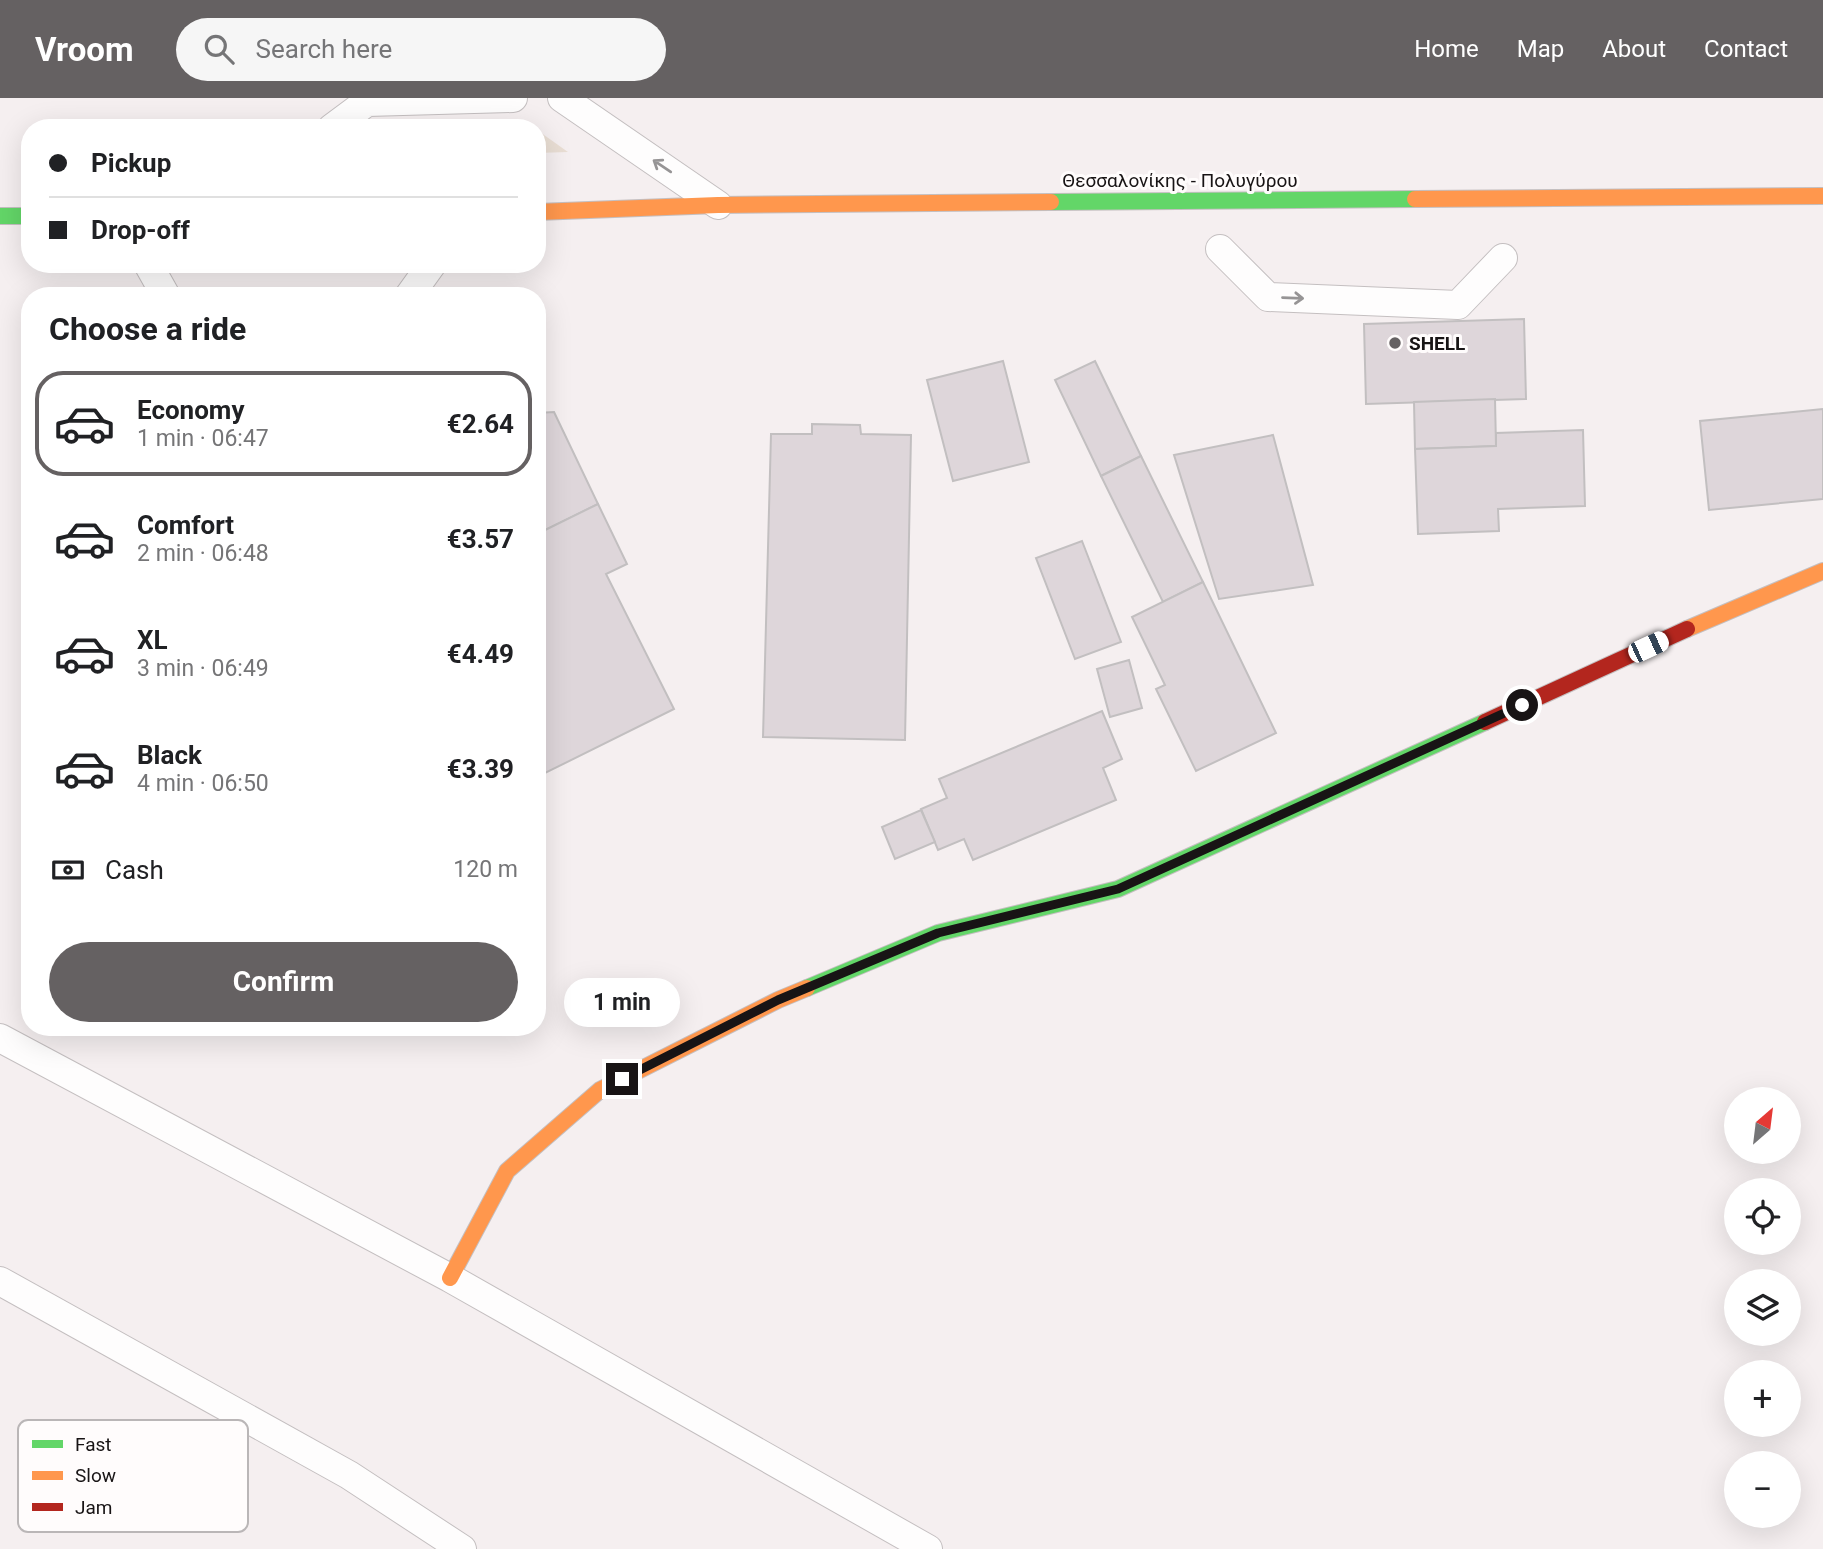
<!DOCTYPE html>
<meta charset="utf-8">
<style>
:root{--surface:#fff;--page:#f6f6f6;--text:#202124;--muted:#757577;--line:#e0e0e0;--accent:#656162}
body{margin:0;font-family:Roboto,sans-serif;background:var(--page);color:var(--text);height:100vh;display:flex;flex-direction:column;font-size:26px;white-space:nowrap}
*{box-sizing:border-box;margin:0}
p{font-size:23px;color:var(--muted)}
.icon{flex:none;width:38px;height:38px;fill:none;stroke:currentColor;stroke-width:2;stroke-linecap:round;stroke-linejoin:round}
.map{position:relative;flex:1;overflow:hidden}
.side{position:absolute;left:21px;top:189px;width:525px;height:749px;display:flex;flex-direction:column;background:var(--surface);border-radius:28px;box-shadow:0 7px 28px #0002}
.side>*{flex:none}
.hud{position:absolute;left:21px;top:21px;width:525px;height:154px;border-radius:28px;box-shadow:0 7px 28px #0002;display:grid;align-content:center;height:154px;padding:0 28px;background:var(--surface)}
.needle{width:46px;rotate:28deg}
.fabs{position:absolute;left:1724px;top:989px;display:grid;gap:14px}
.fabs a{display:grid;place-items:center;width:77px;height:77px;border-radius:50%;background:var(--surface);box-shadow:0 7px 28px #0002;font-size:35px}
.end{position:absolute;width:32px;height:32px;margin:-16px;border:9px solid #181415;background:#fff;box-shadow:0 0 0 4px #fff}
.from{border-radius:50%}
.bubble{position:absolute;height:49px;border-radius:24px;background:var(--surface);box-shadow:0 7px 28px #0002;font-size:23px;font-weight:700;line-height:49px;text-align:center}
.car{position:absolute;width:21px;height:42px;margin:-21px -10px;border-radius:9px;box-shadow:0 0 5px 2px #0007;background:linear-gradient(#fff 24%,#345 0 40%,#fff 0 76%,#345 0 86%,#fff 0)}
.hud b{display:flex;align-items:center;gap:24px;height:66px;font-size:26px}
.hud b+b{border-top:2px solid var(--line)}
.hud i{width:18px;height:18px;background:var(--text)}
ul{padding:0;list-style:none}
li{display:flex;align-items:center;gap:21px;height:105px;margin:0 14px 10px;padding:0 14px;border:4px solid transparent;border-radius:28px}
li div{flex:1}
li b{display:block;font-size:26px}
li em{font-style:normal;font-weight:700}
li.current{border-color:var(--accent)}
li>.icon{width:63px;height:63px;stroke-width:1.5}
h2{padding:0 28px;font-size:32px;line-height:84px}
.pay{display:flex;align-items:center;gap:18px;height:77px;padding:0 28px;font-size:26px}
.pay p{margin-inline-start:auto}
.primary-button{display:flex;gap:14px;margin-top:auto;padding:14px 28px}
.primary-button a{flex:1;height:80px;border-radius:42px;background:var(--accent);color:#fff;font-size:28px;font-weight:700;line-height:80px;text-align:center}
header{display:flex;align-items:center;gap:42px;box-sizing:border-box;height:98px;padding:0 35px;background:var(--accent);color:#fff}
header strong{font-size:33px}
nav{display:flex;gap:38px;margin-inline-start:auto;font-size:24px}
.search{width:490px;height:63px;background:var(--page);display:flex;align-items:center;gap:18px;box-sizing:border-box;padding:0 24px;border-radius:38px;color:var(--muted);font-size:26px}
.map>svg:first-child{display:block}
</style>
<header>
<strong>Vroom</strong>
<div class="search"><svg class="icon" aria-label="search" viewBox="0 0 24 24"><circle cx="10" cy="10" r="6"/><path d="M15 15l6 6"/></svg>Search here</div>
<nav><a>Home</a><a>Map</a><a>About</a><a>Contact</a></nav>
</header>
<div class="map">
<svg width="1823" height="1451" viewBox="0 0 1823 1451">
<rect width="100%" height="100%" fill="#f5eff0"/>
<g fill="#e9ded4">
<polygon points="526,25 534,30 386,30"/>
<polygon points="537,32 568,54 537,55"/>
</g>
<g fill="#ded6da" stroke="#c2bfc0" stroke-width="2">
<polygon points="1524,221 1526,301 1366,306 1364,226"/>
<polygon points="1003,263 1029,364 953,383 927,282"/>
<polygon points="1095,263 1141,358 1101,378 1055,282"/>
<polygon points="1495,301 1496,348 1415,351 1414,304"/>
<polygon points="1823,311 1823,401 1709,412 1700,323"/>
<polygon points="554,314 598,406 537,436 537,315"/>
<polygon points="812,326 860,327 861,336 911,337 905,642 763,639 771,336 812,336"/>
<polygon points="1583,332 1585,408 1498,411 1499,433 1418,436 1415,351 1496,348 1496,335"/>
<polygon points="1273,337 1313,487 1219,501 1174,357"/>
<polygon points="1141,358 1203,484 1163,504 1101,378"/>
<polygon points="598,406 627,466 606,476 674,611 537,679 537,436"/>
<polygon points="1082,443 1121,544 1075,561 1036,460"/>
<polygon points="1203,484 1276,635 1196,673 1156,591 1165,587 1132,519"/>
<polygon points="1129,562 1142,610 1110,619 1097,571"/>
<polygon points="1102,613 1122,661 1103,670 1116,702 973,762 964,741 938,752 921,711 947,700 939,681"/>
<polygon points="921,712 935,744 895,761 882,729"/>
</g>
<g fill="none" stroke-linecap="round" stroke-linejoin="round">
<g stroke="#c4bfc0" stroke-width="30">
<g id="lane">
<polyline points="562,0 718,107"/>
<polyline points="332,30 367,4 513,0"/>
<polyline points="1220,151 1268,199 1458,207 1503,160"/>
<polyline points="148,166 166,198"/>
<polyline points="409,198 432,166"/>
<polyline points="0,940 450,1180 928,1451"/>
<polyline points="0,1183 349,1377 462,1451"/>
</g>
</g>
<g stroke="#c4bfc0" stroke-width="18">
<g id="fast">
<polyline points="1051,104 1415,101"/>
<polyline points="0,118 30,118"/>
<polyline points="807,890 938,835 1118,791 1485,624"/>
</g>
</g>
<g stroke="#c4bfc0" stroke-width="18">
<g id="slow">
<polyline points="1415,101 1823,98"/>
<polyline points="537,114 718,107 1051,104"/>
<polyline points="1687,531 1823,473"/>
<polyline points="450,1180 507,1073 600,992 778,902 807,890"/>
</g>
</g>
<g stroke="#c4bfc0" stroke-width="18">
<polyline id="jam" points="1485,624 1687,531"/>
</g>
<use href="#lane" stroke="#fefdfd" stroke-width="28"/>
<use href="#fast" stroke="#63d668" stroke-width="16"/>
<use href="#slow" stroke="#ff974d" stroke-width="16"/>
<use href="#jam" stroke="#b3261e" stroke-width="16"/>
</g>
<defs><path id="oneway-shaft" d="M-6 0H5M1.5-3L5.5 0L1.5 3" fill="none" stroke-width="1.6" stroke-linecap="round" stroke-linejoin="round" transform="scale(1.75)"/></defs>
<g stroke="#969495">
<use href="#oneway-shaft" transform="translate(662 68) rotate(-146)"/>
<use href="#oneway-shaft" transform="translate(1293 200) rotate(2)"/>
</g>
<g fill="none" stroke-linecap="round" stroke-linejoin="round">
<polyline stroke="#181415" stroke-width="9" points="622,981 778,902 938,835 1118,791 1522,607"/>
</g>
<circle fill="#656162" stroke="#fffcfc" stroke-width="2.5" cx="1395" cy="245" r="7"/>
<g text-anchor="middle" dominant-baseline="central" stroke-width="6" stroke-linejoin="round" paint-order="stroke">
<g font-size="19" fill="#181415" stroke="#fffcfc">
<text x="1180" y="82">Θεσσαλονίκης - Πολυγύρου</text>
</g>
<g font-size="19" font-weight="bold" fill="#181415" stroke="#fffcfc" text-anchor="start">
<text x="1409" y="245">SHELL</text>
</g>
</g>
<rect x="18" y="1322" width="230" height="112" rx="10" fill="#fffcfc" stroke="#bab6b7" stroke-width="2"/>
<rect x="32" y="1342" width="31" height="8" fill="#63d668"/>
<rect x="32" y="1373" width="31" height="9" fill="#ff974d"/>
<rect x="32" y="1405" width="31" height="8" fill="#b3261e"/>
<g font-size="19" fill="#181415">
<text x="75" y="1353">Fast</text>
<text x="75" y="1384">Slow</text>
<text x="75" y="1416">Jam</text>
</g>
</svg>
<div class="fabs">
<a><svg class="needle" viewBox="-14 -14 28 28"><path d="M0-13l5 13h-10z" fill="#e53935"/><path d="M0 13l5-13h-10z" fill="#757577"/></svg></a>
<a><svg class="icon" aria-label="locate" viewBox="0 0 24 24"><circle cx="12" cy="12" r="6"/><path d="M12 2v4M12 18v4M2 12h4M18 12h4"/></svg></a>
<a><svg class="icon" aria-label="layers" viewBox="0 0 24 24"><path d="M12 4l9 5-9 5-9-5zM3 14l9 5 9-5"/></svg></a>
<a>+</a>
<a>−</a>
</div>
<i class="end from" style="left:1522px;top:607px"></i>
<i class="end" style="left:622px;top:981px"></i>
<div class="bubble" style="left:564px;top:880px;width:116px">1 min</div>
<i class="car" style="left:1648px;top:549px;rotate:65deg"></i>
<div class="hud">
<b><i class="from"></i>Pickup</b>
<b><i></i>Drop-off</b>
</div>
<section class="side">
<h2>Choose a ride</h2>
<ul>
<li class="current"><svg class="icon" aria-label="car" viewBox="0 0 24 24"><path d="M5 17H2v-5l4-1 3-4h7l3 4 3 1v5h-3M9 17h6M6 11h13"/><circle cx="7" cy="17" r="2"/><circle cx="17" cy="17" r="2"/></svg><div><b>Economy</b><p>1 min · 06:47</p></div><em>€2.64</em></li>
<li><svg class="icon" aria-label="car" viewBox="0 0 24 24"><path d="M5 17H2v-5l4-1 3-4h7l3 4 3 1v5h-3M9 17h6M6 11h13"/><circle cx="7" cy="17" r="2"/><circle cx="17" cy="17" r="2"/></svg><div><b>Comfort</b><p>2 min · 06:48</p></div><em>€3.57</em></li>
<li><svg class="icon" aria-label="car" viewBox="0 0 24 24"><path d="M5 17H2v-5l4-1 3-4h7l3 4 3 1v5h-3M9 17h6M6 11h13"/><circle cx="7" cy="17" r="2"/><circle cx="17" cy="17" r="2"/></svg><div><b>XL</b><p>3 min · 06:49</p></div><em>€4.49</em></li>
<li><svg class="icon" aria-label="car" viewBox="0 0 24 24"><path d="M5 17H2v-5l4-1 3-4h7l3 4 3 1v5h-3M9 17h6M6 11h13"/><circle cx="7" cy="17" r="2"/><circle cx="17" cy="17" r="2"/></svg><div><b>Black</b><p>4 min · 06:50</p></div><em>€3.39</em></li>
</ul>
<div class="pay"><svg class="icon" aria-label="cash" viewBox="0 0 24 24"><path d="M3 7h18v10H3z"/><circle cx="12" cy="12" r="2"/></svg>Cash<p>120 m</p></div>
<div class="primary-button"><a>Confirm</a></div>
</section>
</div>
